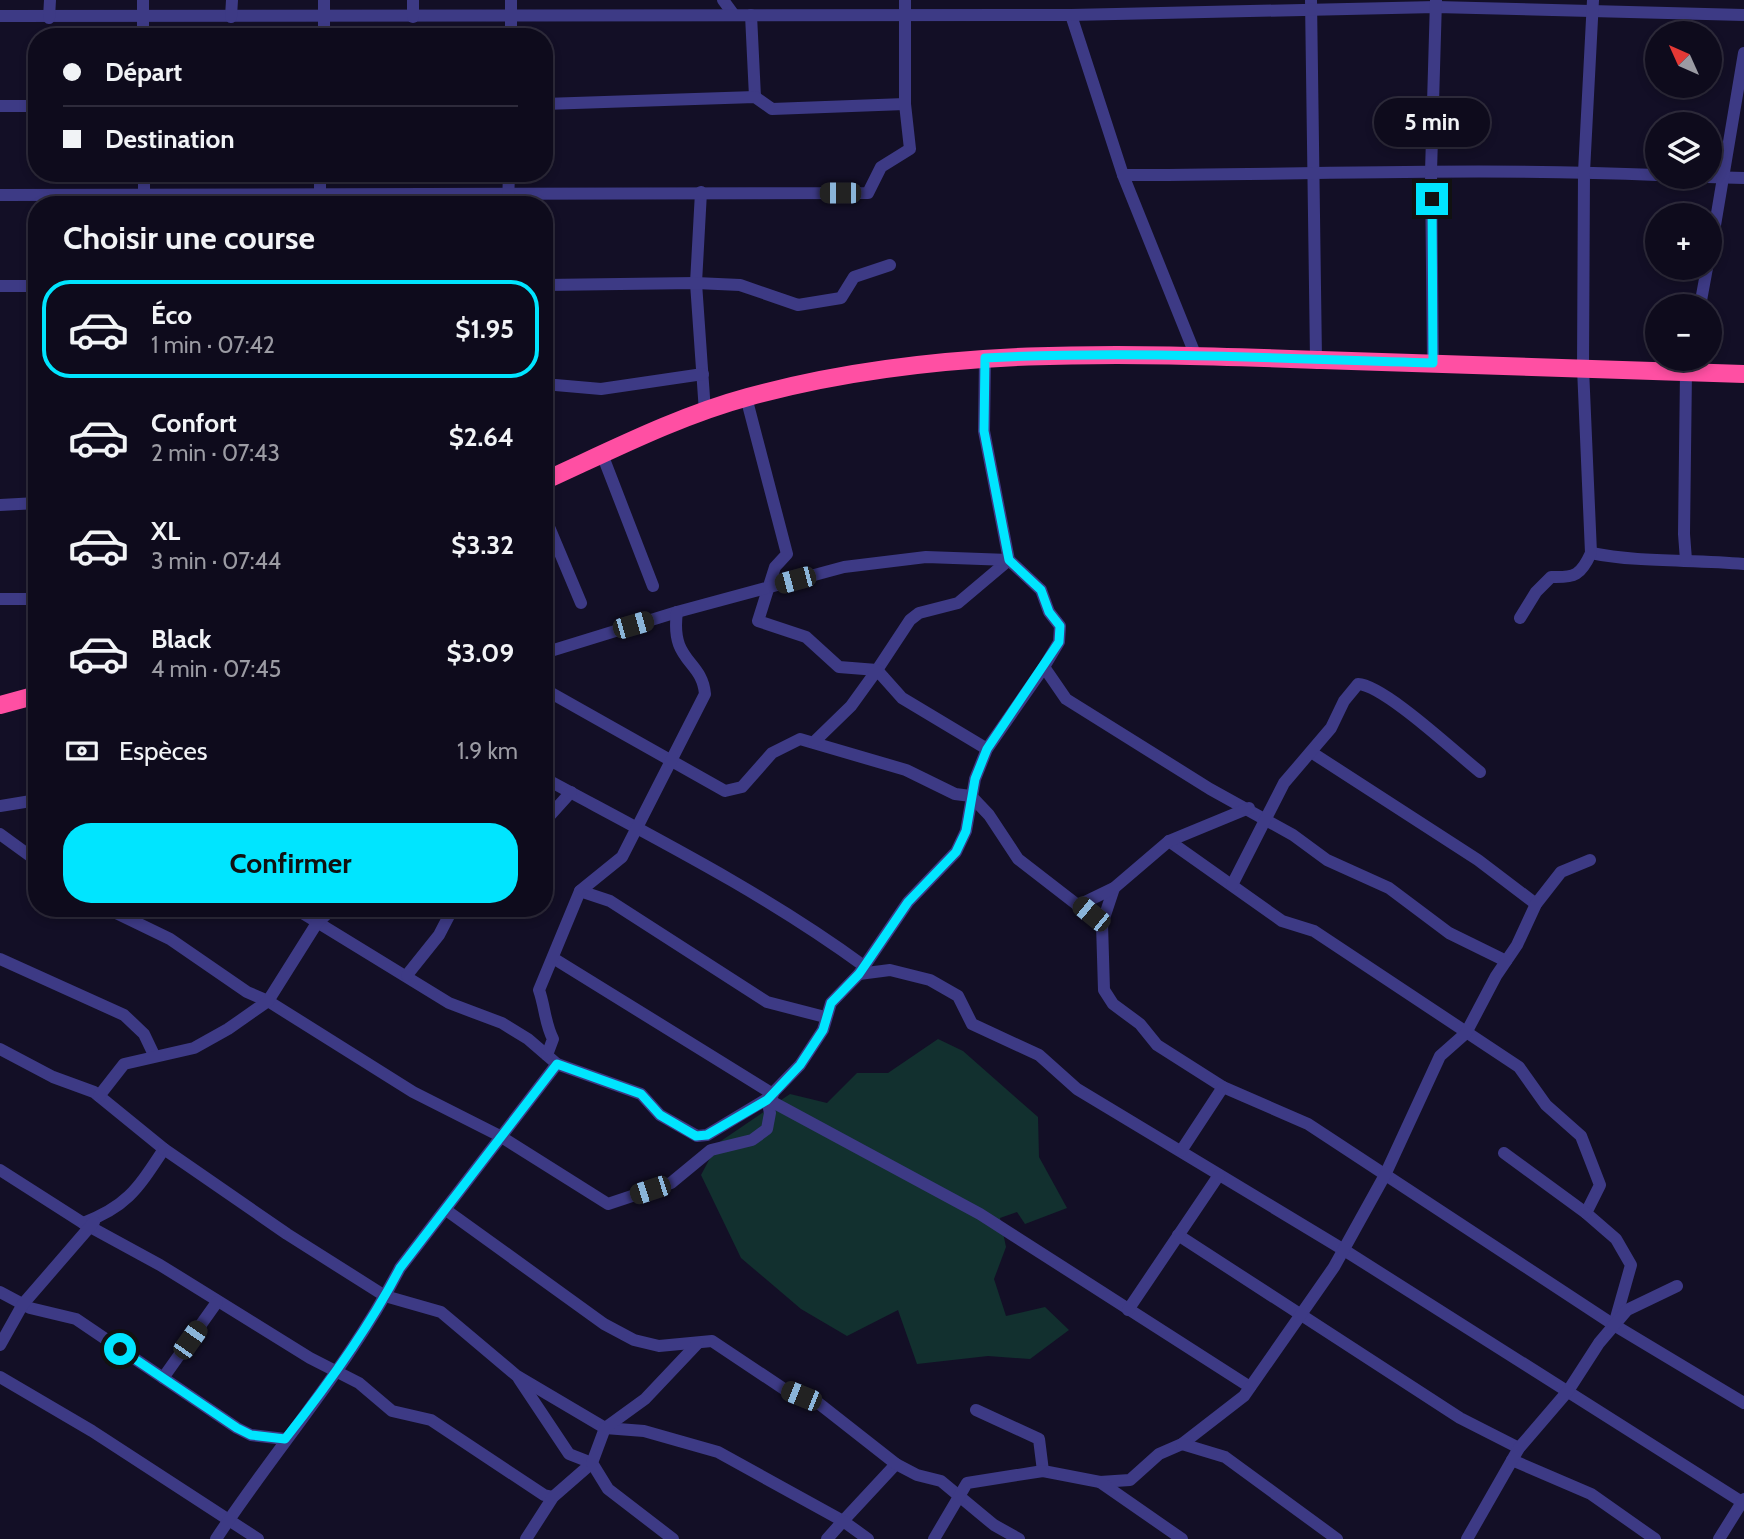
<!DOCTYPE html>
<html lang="fr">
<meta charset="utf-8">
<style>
:root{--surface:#0e0b1c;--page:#171425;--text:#f1f3f6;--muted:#9b9ba3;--line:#2e2b3b;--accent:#00e5ff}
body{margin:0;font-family:Cabin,sans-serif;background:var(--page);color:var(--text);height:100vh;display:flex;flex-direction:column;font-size:26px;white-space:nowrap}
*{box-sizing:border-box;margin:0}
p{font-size:23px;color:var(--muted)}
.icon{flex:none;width:38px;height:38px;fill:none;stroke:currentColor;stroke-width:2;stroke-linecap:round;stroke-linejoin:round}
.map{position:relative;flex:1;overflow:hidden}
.sheet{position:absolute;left:28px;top:196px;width:525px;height:721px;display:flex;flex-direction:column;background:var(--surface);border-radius:28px;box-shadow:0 4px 10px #0003,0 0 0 2px var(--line)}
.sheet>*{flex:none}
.guide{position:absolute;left:28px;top:28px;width:525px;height:154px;border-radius:28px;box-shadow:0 4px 10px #0003,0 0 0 2px var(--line);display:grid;align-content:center;height:154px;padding:0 35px;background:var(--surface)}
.needle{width:46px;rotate:315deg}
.buttons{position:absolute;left:1645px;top:21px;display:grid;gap:14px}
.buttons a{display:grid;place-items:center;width:77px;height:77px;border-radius:50%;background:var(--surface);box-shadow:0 4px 10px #0003,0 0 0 2px var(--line);font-size:35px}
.end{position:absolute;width:32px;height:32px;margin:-16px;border:9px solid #00e5ff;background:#111;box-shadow:0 0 0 4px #111}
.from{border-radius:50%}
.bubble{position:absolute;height:49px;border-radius:24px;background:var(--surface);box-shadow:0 4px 10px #0003,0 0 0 2px var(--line);font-size:23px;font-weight:700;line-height:49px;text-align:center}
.car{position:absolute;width:21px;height:42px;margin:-21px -10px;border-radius:9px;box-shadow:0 0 5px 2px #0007;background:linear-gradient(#222 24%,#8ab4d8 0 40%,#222 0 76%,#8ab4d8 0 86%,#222 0)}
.guide b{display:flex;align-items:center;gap:24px;height:66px;font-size:26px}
.guide b+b{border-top:2px solid var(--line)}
.guide i{width:18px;height:18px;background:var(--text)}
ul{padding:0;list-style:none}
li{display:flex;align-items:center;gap:21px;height:98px;margin:0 14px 10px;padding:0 21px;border:4px solid transparent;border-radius:28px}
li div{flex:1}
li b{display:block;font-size:26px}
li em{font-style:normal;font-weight:700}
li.selected{border-color:var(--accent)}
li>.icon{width:63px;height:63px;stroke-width:1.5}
h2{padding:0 35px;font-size:32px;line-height:84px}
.pay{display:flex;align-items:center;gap:18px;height:77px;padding:0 35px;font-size:26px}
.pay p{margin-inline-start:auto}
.cta{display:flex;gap:14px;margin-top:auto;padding:14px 35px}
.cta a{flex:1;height:80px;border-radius:28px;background:var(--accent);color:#111;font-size:28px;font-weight:700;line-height:80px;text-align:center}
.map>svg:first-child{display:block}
</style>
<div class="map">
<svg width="1744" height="1539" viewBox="0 0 1744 1539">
<rect width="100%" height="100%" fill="#130f26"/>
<polygon fill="#12302f" points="938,1039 963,1051 1038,1117 1039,1157 1067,1208 1025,1224 1017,1212 1000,1218 1006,1247 994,1279 1006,1316 1045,1307 1069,1330 1030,1359 988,1356 917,1364 898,1310 847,1336 801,1309 741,1258 701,1175 718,1143 790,1094 827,1103 857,1073 888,1073"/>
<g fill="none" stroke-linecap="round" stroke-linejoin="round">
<g stroke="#3d3a85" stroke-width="12">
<polyline points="723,0 734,15"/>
<polyline points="1311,0 1316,359"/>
<polyline points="751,15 755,97"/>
<polyline points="1071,15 1123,175 1195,354"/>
<polyline points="0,16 1071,15 1436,7 1744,15"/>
<polyline points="231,17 232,0"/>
<polyline points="413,17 413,0"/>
<polyline points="49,18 50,0"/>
<polyline points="143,37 143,0"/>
<polyline points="324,37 324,0"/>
<polyline points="511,37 511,0"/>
<polyline points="544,104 755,97 772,109 905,104"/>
<polyline points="0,106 37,106"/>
<polyline points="144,173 144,205"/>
<path d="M1123,175C1301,175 1479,167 1657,175"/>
<polyline points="1707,177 1744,178"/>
<polyline points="701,192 696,283 705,412"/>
<polyline points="0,195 868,193 881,167 910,149 905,104 905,0"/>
<polyline points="320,205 320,173"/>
<polyline points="508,205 509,173"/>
<polyline points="1710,255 1744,53"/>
<polyline points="544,285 696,283 740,285 798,305 841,298 854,277 890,265"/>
<polyline points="0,286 37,286"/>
<polyline points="1700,306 1707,268"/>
<polyline points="985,358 984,431 1009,560 1041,590 1049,612 1060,626 1059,642 1044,667 1066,699 1210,789 1293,835 1327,860 1389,888 1449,933 1506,961"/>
<polyline points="1433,363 1431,172 1436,0"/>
<polyline points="544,384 601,389 703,374"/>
<polyline points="746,397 787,554 775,567 758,621 806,637 839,667 877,670 910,620 919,613 958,603 1009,560"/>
<polyline points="602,454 653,586"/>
<polyline points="0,505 37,503"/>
<polyline points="544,515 581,603"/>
<path d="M1591,553C1641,563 1693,559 1744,564"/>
<polyline points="1686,560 1684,534 1686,371 1689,359"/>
<polyline points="0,599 37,599"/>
<path d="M1520,618L1536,592L1551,577C1575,578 1581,575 1591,553L1583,368L1584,172L1593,0"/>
<polyline points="544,653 677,612 844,567 926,557 1009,560"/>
<polyline points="544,689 725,791 742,787 772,753 800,739 906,770 955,794 971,796 989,815 1018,859 1102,924"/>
<polyline points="814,742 851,706 877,670 902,698 987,749"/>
<polyline points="1311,752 1478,860 1536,904"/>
<path d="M544,778C653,837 763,892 864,966"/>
<polyline points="0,806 37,800"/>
<polyline points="544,822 571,792"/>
<polyline points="0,834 37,861"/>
<polyline points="1169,841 1282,921 1314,931 1519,1067 1546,1105 1581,1136 1600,1185 1586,1213 1616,1239 1631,1265 1614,1325"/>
<path d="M1232,885L1284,783L1331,728L1344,701L1358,684C1384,685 1456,753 1480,772"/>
<polyline points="1114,888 1102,924 1104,990 1113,1004 1140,1024 1157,1045 1223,1087 1308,1124 1614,1325 1744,1403"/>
<polyline points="580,891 610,901 767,1002 825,1017"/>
<polyline points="1079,905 1114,888 1169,841 1249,808"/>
<polyline points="106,908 170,939 247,992 268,1001 413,1092 500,1136 608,1204 671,1183 711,1150 752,1140 767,1129 770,1113 767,1099"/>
<polyline points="294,908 449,1003 502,1023 528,1039 557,1064 641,1094 660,1115 697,1136 707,1135 767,1099 800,1065 823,1030 831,1003 859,974 908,902 956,852 966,831 975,779 987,749 1044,667"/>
<polyline points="553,958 773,1094"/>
<polyline points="0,959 124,1015 144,1034 154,1055"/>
<polyline points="859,974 890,970 930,980 958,996 972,1024 1039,1055 1077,1089 1344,1250 1742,1502"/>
<polyline points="407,975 439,935 453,908"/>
<path d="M0,1049L53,1077L94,1092L164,1149C138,1188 128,1206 83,1223"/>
<path d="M547,1055L553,1039C545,1024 545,1007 539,990L580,891L622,857L705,694C702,659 670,663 677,612"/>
<polyline points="99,1096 124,1064 194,1048 228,1029 268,1001 317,923 333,908"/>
<polyline points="767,1099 980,1214 1250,1387"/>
<polyline points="164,1149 287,1234 385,1296 441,1312 517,1376 605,1428 644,1431 718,1452 843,1521 896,1464"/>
<polyline points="1181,1151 1223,1087"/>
<polyline points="1504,1153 1586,1213"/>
<polyline points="0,1170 83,1223 160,1265 310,1358 359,1383 392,1411 431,1420 544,1495 553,1497"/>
<polyline points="446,1210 604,1324 634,1340 659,1346 712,1341 784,1389 817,1402 896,1464 917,1475 941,1481 994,1525 1019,1539"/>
<polyline points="1178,1235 1460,1418 1519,1448"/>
<polyline points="0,1292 30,1308 76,1319 237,1428 251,1435 285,1439"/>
<polyline points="1128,1310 1219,1175"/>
<polyline points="0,1345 23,1304 94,1222"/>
<polyline points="0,1377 92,1431 258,1539"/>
<polyline points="163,1378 217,1302"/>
<polyline points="519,1379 569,1454 592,1463 553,1497 526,1539"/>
<polyline points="976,1410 1039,1439 1043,1471 1100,1482 1130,1480 1159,1454 1182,1444 1244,1396 1334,1267 1385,1175 1440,1056 1466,1033 1496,976 1517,945 1536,904 1561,872 1590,860"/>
<polyline points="1182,1444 1225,1457 1337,1539"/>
<polyline points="1512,1460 1591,1494 1655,1539"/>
<polyline points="1100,1482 1182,1539"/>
<path d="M216,1539C276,1448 350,1365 400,1268L557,1064"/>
<polyline points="673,1539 608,1489 592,1463 605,1428 645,1399 698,1343"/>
<polyline points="827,1539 843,1521 868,1539"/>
<polyline points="934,1539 967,1483 1043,1471"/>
<polyline points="1467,1539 1519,1448 1568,1391 1599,1343 1627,1310 1677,1286"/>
<polyline points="1719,1539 1744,1499"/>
</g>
<g stroke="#ff4fa3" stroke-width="18">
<path d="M544,481C610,451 678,416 748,397C936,345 1129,353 1321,360C1462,364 1603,368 1744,374"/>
<polyline points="0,705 37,695"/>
</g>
</g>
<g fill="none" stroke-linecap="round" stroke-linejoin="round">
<path stroke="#00e5ff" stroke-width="9" d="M120,1349L237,1428L251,1435L285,1439C327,1386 369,1328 400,1268L557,1064L641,1094L660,1115L696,1136L707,1135L767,1100L800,1065L823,1030L831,1003L859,974L908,902L956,852L966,831L975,779L987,749L1059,642L1060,626L1049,612L1041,590L1009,560L984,431L985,358C1135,350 1284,359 1433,363L1432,199"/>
</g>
</svg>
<div class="buttons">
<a><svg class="needle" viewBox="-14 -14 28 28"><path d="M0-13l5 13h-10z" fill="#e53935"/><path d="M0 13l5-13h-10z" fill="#9b9ba3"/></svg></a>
<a><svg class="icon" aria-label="layers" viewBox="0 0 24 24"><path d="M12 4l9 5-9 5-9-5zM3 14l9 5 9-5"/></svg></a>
<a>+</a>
<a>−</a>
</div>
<i class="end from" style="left:120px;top:1349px"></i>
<i class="end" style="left:1432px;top:199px"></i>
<div class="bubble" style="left:1374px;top:98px;width:116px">5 min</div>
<i class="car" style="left:840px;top:193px;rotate:270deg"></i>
<i class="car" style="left:795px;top:580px;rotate:255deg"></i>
<i class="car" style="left:633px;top:625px;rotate:74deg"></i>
<i class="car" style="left:1091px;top:914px;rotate:309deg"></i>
<i class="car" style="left:650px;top:1190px;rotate:252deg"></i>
<i class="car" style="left:190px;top:1340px;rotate:35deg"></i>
<i class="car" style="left:801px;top:1396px;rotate:292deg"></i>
<div class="guide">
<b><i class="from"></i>Départ</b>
<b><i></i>Destination</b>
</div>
<section class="sheet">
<h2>Choisir une course</h2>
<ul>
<li class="selected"><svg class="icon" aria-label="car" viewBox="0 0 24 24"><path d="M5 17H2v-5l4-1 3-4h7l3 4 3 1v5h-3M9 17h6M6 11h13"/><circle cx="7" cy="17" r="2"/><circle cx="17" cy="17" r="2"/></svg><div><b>Éco</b><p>1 min · 07:42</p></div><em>$1.95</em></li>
<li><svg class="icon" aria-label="car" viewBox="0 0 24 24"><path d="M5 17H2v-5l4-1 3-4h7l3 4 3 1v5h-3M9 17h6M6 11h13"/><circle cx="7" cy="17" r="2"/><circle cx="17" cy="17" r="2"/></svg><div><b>Confort</b><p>2 min · 07:43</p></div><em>$2.64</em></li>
<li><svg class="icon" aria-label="car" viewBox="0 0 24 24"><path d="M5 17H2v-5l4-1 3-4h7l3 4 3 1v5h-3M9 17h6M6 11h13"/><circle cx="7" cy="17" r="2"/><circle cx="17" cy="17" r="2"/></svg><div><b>XL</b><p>3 min · 07:44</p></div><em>$3.32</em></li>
<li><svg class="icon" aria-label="car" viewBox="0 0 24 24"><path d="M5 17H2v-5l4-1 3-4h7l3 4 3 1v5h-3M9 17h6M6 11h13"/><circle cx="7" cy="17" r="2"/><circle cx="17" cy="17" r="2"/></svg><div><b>Black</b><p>4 min · 07:45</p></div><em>$3.09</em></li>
</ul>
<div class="pay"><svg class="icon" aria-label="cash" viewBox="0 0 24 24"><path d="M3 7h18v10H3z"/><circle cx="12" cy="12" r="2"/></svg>Espèces<p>1.9 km</p></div>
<div class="cta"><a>Confirmer</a></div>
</section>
</div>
